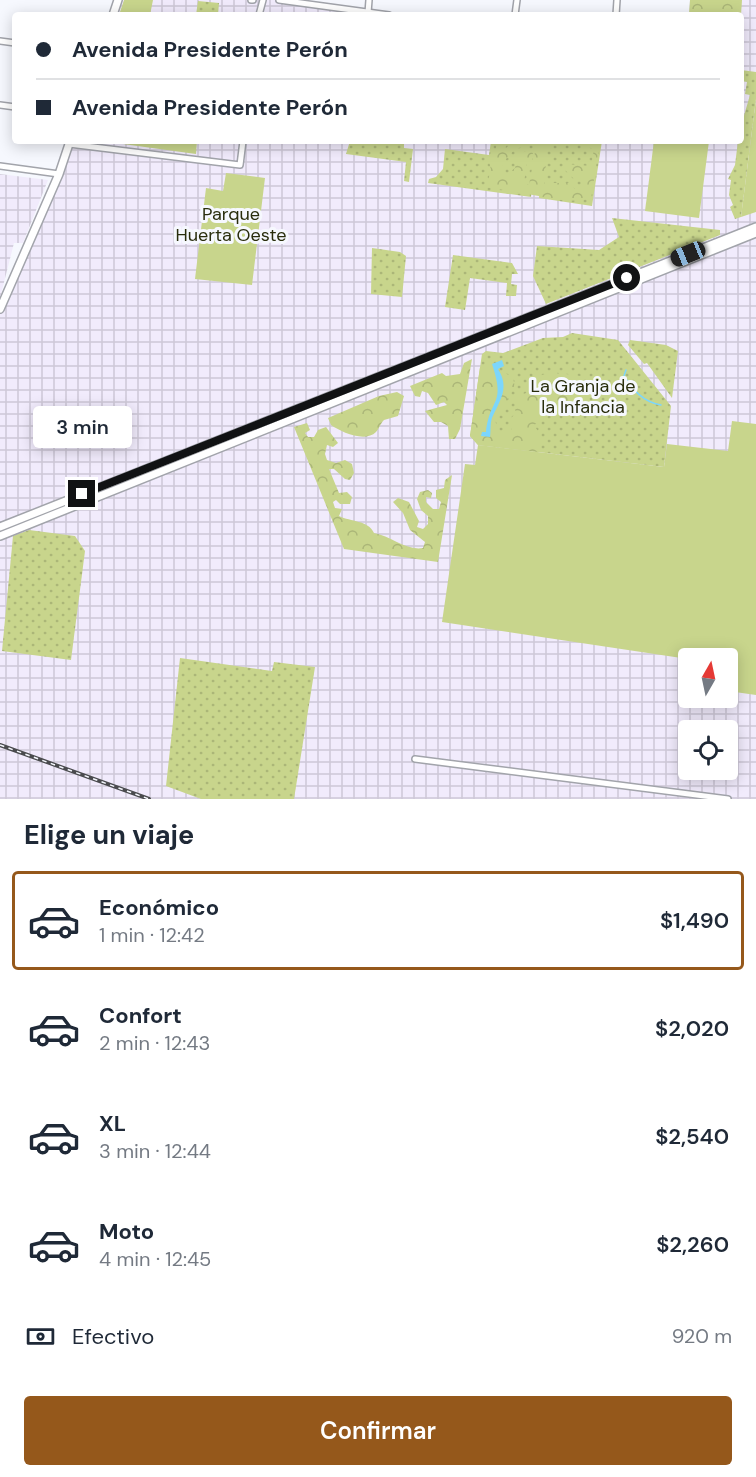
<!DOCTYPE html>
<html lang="es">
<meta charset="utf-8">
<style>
:root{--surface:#fff;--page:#f6f6f7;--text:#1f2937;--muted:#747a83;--line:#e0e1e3;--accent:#95581b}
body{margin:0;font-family:"DM Sans",sans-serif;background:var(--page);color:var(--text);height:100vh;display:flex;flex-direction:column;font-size:22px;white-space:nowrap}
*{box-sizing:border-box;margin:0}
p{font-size:20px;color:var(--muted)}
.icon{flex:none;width:33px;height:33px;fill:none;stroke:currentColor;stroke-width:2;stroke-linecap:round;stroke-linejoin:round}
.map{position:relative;height:799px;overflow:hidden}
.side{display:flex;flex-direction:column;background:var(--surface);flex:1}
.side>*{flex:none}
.banner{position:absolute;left:12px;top:12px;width:732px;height:132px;border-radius:6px;box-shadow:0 3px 15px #0003;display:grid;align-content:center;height:132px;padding:0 24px;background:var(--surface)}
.needle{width:39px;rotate:9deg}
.fabs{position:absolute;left:678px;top:648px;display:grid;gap:12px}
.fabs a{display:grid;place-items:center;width:60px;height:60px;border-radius:6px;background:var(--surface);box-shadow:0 3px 15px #0003;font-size:30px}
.end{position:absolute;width:27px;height:27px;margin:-14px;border:8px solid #111214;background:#fff;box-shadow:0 0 0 3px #fff}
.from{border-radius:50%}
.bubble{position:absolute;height:42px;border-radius:6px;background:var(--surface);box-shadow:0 3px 15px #0003;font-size:20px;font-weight:600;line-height:42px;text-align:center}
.car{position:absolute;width:18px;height:36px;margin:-18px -9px;border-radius:8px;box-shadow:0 0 4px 2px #0007;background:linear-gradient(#222 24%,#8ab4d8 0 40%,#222 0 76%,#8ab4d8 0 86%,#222 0)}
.banner b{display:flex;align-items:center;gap:21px;height:57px;font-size:22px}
.banner b+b{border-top:2px solid var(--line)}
.banner i{width:15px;height:15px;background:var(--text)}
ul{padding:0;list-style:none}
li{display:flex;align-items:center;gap:18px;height:99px;margin:0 12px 9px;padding:0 12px;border:3px solid transparent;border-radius:6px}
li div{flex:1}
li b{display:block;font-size:22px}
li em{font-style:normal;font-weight:600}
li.selected{border-color:var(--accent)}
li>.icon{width:54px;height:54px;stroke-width:1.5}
h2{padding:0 24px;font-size:27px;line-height:72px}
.pay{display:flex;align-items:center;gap:15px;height:66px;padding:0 24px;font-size:22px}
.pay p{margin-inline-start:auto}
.primary-button{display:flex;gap:12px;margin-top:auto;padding:12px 24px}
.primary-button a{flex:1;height:69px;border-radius:6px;background:var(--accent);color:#fff;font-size:24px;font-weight:600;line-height:69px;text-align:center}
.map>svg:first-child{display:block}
</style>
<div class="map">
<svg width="756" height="799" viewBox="0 0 756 799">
<defs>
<pattern id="industrial-grid" width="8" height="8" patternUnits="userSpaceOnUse" patternTransform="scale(1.5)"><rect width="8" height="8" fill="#f1ebfc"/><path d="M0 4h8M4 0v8" fill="none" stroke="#cec8d7"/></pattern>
<pattern id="grass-dots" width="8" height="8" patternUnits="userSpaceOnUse" patternTransform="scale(1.5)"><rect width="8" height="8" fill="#c8d58c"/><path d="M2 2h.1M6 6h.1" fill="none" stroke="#abb678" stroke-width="1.8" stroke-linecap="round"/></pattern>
<pattern id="forest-crowns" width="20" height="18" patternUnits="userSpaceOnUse" patternTransform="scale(1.5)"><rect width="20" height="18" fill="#c8d58c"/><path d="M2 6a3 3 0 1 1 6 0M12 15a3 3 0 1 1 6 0" fill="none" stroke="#abb678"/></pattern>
</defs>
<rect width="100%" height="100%" fill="#f6f8fe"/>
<g fill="url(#industrial-grid)" fill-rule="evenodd">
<polygon points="118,0 279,0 389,15 113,15"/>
<path d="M690,0H756V799H0V309L70,141H741V15H689ZM688,658H728V698H688ZM688,730H728V770H688Z"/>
<polygon points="0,174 48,180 23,243 14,243 0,298"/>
</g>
<g fill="url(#grass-dots)">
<polygon points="198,1 219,3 218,15 196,15"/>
<polygon points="741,70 756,72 756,99 741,217 735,219 730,207 733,205 729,195 731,180 728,179 735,165 738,141 741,141 741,126 750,95 745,94 747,82 741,81"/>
<polygon points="350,141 392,141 404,144 404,148 413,149 409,182 404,181 406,162 346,154"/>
<polygon points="491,141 602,141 592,206 539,198 540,174 533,173 531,197 428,183 429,179 436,177 443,169 445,149 489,155"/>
<polygon points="612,218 720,230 720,235 546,304 533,276 537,246 599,250 619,237"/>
<polygon points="372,248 400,252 406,256 402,297 371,294"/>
<polygon points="453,255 512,263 518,274 512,274 511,284 517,285 516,296 506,296 507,283 470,278 465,310 445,307"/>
<polygon points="572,333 618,340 671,406 664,467 478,445 470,436 482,354 486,351 503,353 543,338 563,337"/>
<polygon points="630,340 666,345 678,351 672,398 647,363 644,364 628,345"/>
<polygon points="29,530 75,536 85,551 71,660 2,651 13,536"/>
<polygon points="180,658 272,671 274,662 315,667 294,799 201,799 166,786"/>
</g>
<g fill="url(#forest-crowns)">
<polygon points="690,0 742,0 741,15 689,15"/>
<path d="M497,141H506L505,149L513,141H530L527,146C512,148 504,158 501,172L507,174L515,168L518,154L527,151L533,153L532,161L527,162L524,183L529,185L537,141H548L544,186L552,183H570L578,193L582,182L581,177L576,181L563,168L565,164L591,166L594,149L584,146L580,141H600L591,199L568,201L486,187L491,170L489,161L495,154Z"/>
<polygon points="472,359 460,429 455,439 449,439 448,426 441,422 434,422 425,411 447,405 444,402 436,405 428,393 422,391 420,397 415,396 410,386 442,373 446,376 460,374 464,363"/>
<path d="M487,365L513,377L515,388C505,398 505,409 495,419L497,428L490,433L512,430L510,419L515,414L516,397L526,393L535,377L552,372L580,376L585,382L586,393L534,425L541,436L537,452L478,445L470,436L480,367Z"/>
<path d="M397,392L404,396L398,416L384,420C380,424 379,429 376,432C365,443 341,432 331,425L328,418L379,396Z"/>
<path d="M307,423L310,430L305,433L308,437H314L318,430L326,427L338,443L333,447L327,445L325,454L327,460L336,463L345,460L352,464L354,473L350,480L345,479L334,469H329L339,493L347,492L352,497L350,504H340L336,500L333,502L335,508L342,509L339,516C351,522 368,520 374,533C391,536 406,551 423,548L425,542L410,530L403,513L393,502L398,498L409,502L419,521L417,527L423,529L428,524V516L421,510L417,499L420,492L428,490L432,493L431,498L426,497V502L433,509H439L441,502L436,498V490L444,488L445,480L452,475L438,562L344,549L294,427Z"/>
</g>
<g fill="#c8d58c">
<polygon points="124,0 153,0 150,15 119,15"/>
<polygon points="756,99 756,212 741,217"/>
<polygon points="124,141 197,141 196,154 123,144"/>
<polygon points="654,141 709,141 699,218 645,211"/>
<polygon points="226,173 265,178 252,285 195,279 206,188 223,191"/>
<polygon points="732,421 756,424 756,695 728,691 728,658 688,659 442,622 465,464 475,465 478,445 664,467 667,444 728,451"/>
</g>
<path fill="#7cd6fc" d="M502,360L504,366L498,369C510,388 500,400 492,418C490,424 491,431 490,437L481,436L482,432H486C490,397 506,406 492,364Z"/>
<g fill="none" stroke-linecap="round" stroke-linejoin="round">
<path stroke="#7cd6fc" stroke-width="1.5" d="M626,370L624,376C633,390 643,402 661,405"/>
<g stroke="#a2a4ab" stroke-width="8">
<g id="minor">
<polyline points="251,0 253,0"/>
<polyline points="279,0 389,15"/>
<polyline points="368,13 369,0"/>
<polyline points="259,15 263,0"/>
<polyline points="515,15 517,0"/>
<polyline points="616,15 617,0"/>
<polyline points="0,41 15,43"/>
<polyline points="0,105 15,107"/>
<polyline points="69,144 240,165 243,141"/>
<polyline points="0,166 59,174"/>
<polyline points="415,759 728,799"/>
</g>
</g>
<g stroke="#a2a4ab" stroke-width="10">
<g id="major">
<polyline points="113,15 118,0"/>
<polyline points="0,309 59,174 70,141"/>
<polyline points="0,527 756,227"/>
<polyline points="0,536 756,233"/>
</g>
</g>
<use href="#minor" stroke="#fff" stroke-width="5"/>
<use href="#major" stroke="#fff" stroke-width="7"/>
<g stroke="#4a4b4e" stroke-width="4">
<polyline id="rail" points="0,745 149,799"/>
</g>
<use href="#rail" stroke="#f6f8fe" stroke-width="1.5" stroke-dasharray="4.5" stroke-linecap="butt"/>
</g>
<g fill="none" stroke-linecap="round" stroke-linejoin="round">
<polyline stroke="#111214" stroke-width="8" points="82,494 627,278"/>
</g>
<g text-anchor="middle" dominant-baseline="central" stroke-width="6" stroke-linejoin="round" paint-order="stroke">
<g font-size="18" fill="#292d0c" stroke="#f6f8fe">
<text x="231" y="214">Parque<tspan x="231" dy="21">Huerta Oeste</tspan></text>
<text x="583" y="386">La Granja de<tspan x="583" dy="21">la Infancia</tspan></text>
</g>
</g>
</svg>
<div class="fabs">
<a><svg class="needle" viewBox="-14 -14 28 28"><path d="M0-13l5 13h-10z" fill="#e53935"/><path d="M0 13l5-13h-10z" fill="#747a83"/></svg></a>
<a><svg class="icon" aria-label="locate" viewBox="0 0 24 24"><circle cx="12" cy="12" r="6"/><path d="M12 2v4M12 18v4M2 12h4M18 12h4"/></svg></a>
</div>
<i class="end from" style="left:627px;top:278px"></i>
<i class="end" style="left:82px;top:494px"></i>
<div class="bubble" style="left:33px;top:406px;width:99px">3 min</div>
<i class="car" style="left:688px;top:254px;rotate:248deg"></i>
<div class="banner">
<b><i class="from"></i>Avenida Presidente Perón</b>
<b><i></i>Avenida Presidente Perón</b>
</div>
</div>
<section class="side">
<h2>Elige un viaje</h2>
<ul>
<li class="selected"><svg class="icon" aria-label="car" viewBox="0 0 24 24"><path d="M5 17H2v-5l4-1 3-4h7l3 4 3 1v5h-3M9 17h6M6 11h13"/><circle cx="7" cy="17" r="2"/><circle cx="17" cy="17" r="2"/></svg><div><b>Económico</b><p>1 min · 12:42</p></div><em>$1,490</em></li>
<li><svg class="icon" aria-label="car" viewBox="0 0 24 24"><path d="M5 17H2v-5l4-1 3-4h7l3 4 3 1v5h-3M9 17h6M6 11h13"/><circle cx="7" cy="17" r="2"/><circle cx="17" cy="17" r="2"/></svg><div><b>Confort</b><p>2 min · 12:43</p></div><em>$2,020</em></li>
<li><svg class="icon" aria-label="car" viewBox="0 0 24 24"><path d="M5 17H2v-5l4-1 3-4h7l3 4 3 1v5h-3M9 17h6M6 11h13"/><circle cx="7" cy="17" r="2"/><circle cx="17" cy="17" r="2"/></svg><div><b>XL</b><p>3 min · 12:44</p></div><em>$2,540</em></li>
<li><svg class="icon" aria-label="car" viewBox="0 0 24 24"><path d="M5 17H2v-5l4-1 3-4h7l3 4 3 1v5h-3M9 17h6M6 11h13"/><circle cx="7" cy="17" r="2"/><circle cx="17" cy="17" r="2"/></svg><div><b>Moto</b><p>4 min · 12:45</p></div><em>$2,260</em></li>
</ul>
<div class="pay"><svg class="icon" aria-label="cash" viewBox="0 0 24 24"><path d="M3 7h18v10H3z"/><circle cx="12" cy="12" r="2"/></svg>Efectivo<p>920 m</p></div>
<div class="primary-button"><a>Confirmar</a></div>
</section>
